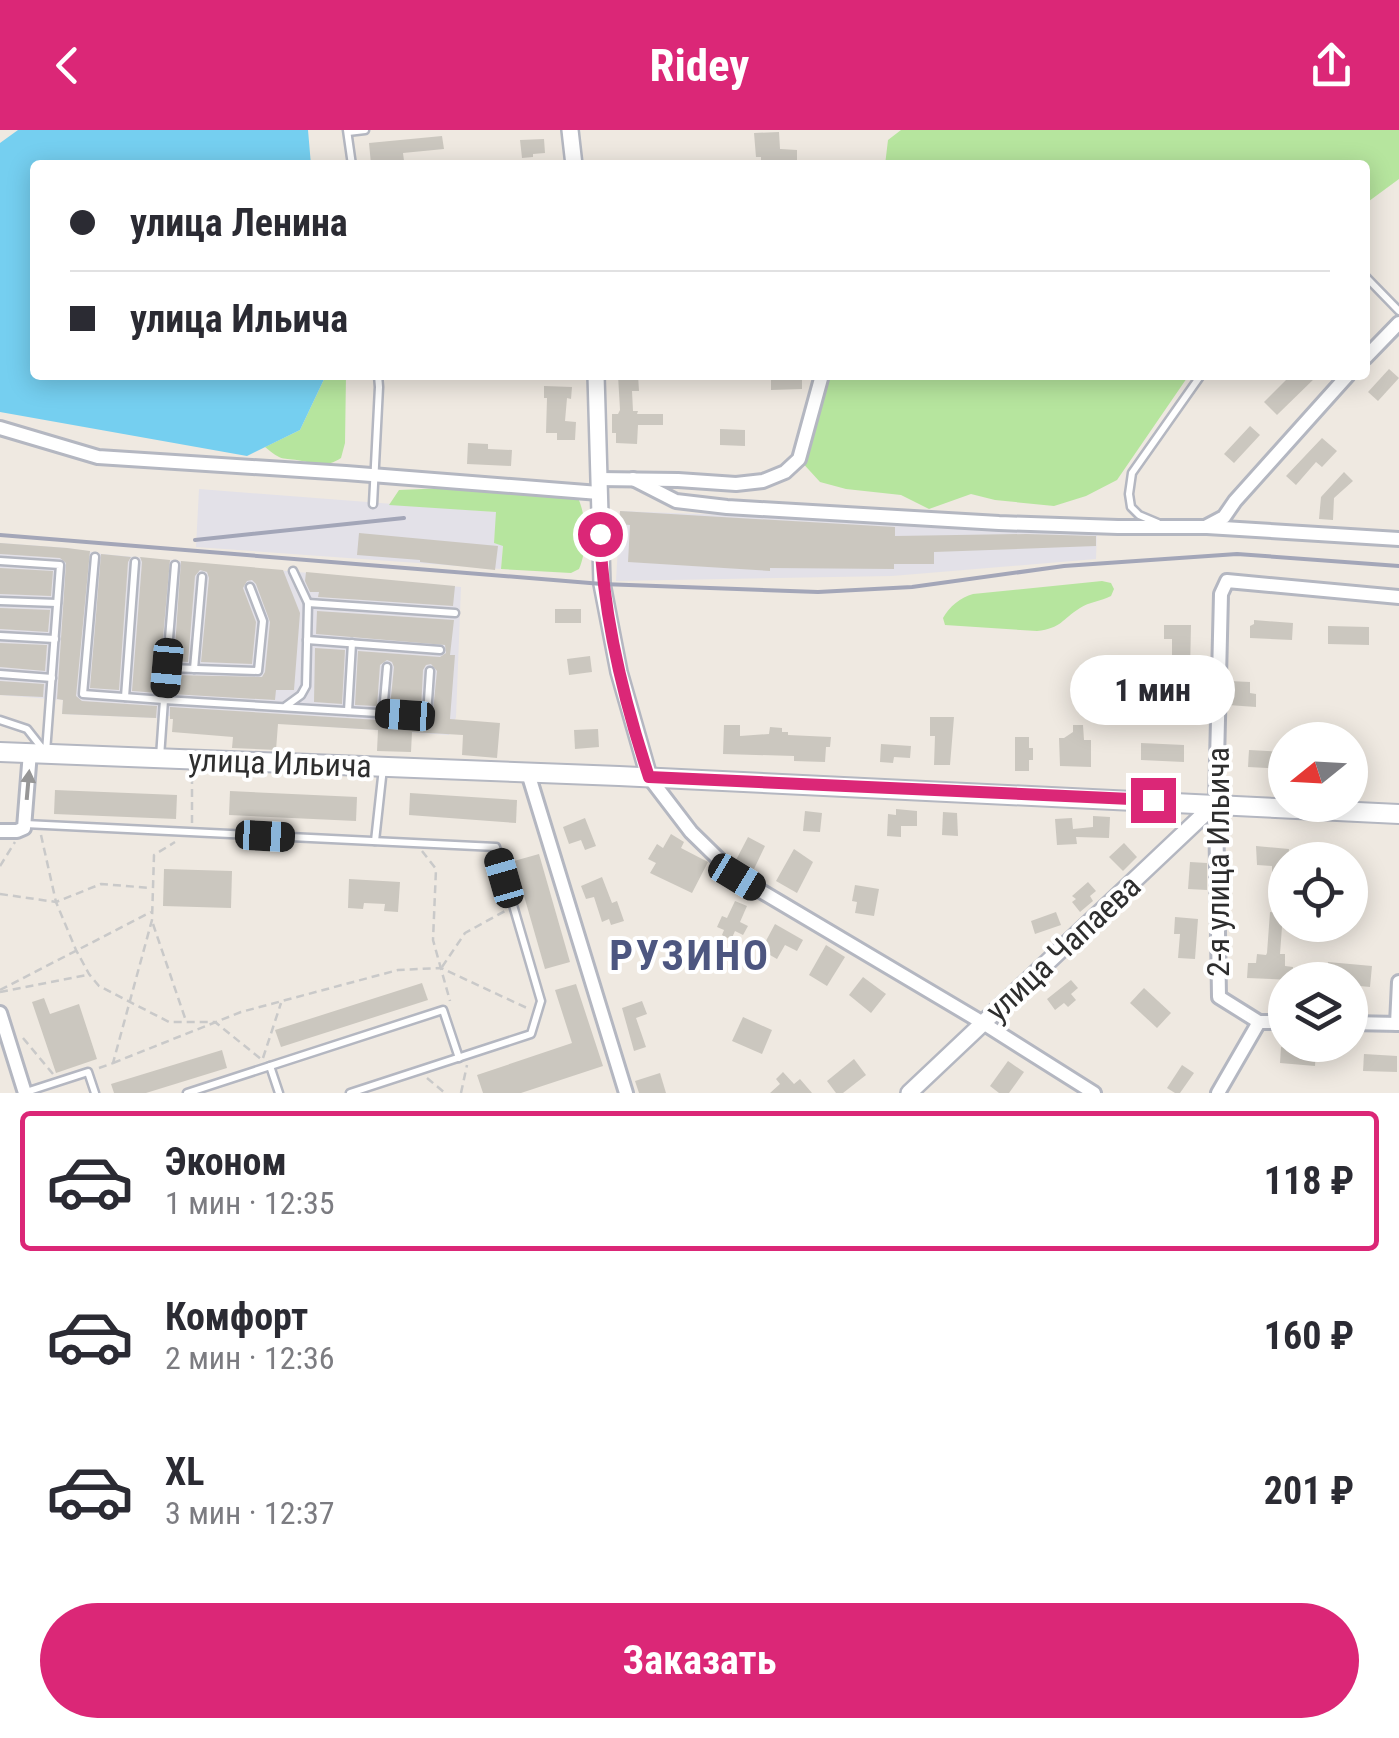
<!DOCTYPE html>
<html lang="ru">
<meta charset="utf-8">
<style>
:root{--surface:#fff;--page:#f2f2f3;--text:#2b2b33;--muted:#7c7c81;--line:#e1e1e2;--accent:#db2777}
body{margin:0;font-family:"Roboto Condensed",sans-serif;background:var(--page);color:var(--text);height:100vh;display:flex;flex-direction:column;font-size:38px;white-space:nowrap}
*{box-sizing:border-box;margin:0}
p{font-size:32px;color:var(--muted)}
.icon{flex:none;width:55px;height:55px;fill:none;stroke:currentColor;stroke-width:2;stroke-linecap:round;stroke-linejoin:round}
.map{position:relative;height:963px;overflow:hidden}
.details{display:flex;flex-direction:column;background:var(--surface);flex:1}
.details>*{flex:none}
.banner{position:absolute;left:30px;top:30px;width:1340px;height:220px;border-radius:10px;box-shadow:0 5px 25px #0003;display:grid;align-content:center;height:220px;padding:0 40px;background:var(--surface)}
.needle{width:65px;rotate:252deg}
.tools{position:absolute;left:1268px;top:592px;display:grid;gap:20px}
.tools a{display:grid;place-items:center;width:100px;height:100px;border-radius:50%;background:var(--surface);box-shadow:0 5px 25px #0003;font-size:50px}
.end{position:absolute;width:45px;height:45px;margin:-22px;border:12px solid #db2777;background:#fff;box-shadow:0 0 0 5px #fff}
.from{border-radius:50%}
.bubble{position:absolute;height:70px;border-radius:35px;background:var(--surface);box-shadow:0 5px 25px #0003;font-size:32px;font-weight:700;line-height:70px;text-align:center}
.car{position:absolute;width:30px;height:60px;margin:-30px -15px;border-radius:12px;box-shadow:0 0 8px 2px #0007;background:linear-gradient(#222 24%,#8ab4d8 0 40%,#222 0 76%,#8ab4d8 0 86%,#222 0)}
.banner b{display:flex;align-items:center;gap:35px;height:95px;font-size:38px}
.banner b+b{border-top:2px solid var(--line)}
.banner i{width:25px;height:25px;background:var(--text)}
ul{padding:18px 0 0;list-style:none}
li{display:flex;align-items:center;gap:30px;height:140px;margin:0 20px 15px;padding:0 20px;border:5px solid transparent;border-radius:10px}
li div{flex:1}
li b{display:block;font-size:38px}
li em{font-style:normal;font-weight:700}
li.current{border-color:var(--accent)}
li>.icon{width:90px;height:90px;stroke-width:1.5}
.cta{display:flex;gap:20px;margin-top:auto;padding:20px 40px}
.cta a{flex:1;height:115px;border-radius:60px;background:var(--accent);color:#fff;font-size:40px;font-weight:700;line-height:115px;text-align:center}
header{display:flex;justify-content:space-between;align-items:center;height:130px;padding:0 40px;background:var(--accent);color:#fff;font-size:45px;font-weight:700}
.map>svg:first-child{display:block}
</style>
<header><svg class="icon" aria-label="back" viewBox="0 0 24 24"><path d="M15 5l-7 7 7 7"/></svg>Ridey<svg class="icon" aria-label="share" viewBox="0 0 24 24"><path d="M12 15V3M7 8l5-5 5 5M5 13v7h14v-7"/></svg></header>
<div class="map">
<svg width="1399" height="963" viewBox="0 0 1399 963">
<rect width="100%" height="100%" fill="#efe9e1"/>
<g fill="#e3e1e8">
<polygon points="199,359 497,382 494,413 503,415 501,439 196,417"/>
<polygon points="620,381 800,388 927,396 1097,400 1096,429 892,446 616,451"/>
<polygon points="0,413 68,418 102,424 461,457 456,587 449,605 169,586 158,588 62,584 63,570 0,565"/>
</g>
<g fill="#b6e59e">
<polygon points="901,0 1399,0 1399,49 1365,74 1365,35 885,35 888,10"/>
<path d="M326,245H346L345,313L341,328C325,338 318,334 302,331C281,327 283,332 265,317L300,300Z"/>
<polygon points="822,245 1189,245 1117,350 1086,366 1054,376 995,370 971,364 929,379 901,365 846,359 820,352 799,329"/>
<path d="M447,358L577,366C587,385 588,419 579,439L571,443L501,439L503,416L494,413L496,382L389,375L399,360Z"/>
<path d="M1102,451L1111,453L1114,459L1111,466C1101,471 1089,472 1080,478C1061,490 1062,498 1037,501L945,495L943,488C949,477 961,467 973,464Z"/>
</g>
<polygon fill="#75cff0" points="18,0 308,0 311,35 35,35 35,245 326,245 300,300 247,326 0,282 0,13"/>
<g fill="#cbc7bf">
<polygon points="779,2 780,19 797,20 797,35 782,35 782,32 761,33 761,27 756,27 754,3"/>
<polygon points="442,6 444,19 403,23 404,31 371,34 369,13"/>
<polygon points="544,9 545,23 533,24 533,27 522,28 520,10"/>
<polygon points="1389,239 1399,248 1378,271 1368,262"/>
<polygon points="618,245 638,245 639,261 632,261 633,281 638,281 637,284 663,284 663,295 638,295 637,314 616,313 616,303 612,303 612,284 618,284 620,280"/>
<polygon points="771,245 802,245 802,259 771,260"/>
<polygon points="1291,245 1318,245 1277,285 1264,272"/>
<polygon points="544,256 572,257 571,269 567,268 565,291 576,292 575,310 557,310 557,303 546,303 547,268 544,268"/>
<polygon points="1250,296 1260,305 1234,333 1224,324"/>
<polygon points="720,299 745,300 745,316 720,315"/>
<polygon points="1322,308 1337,321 1322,337 1316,332 1296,355 1286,346"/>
<polygon points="468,313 488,314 488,319 512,320 511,336 467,334"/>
<polygon points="1344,342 1353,351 1334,368 1333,390 1319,389 1321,367"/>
<polygon points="620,381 895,397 895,406 1026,404 1096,406 1096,416 934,422 934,434 894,434 894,439 770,438 770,441 628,432 630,395 619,394"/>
<polygon points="359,403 498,416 495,440 420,432 420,430 357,425"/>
<polygon points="0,413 67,418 90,421 76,566 82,571 157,576 156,588 62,584 63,570 57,569 66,433 60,428 0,424"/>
<polygon points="101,424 131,427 128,432 119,560 90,558"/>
<polygon points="140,427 170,430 158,563 132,561 142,432"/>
<polygon points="181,431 283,440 300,483 294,560 276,560 275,570 171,564 173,545 262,547 265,542 270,492 256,454 252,450 247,451 243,458 256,492 252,534 201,532 209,448 207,442 200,440 195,446 188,532 174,531"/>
<polygon points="0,438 53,441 51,466 0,464"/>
<polygon points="306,442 455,456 453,476 318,467 319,462 310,462 305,451"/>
<polygon points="0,478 50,480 48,502 0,499"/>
<rect x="555" y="479" width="26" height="14"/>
<polygon points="317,481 454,490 450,525 455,525 450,589 500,593 497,628 462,625 463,605 412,602 411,622 377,621 378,600 278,594 276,620 232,618 233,607 172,602 173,589 170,589 170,577 427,593 432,591 437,541 431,534 426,535 423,540 421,579 390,577 394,537 392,532 387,530 380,535 377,576 355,575 358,521 440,527 446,523 445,515 316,504"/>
<polygon points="1254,490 1293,493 1292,510 1250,508 1250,496 1254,494"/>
<polygon points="1164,495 1191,495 1190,542 1172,541 1172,509 1164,509"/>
<polygon points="1328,496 1369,497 1369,515 1328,514"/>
<polygon points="0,513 47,515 45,541 0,537"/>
<polygon points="315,518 345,520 342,574 314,572"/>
<polygon points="590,526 592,542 569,545 567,529"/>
<polygon points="0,551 44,554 43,567 0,565"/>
<polygon points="1229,551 1250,552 1250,563 1256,564 1256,577 1228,575"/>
<polygon points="930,587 954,587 950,635 934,635 935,606 930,606"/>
<polygon points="724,595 740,595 740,606 769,604 770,597 782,598 782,602 788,602 788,605 831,607 830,617 826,617 825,632 794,631 794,626 723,624"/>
<polygon points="1073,595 1083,595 1084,610 1091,610 1091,637 1060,636 1059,608 1064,608 1073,602"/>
<polygon points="598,599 599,617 575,619 574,600"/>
<polygon points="1015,607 1029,607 1029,618 1033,618 1033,630 1029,630 1029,641 1015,641"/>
<polygon points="1141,613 1184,615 1184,632 1141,630"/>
<polygon points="881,614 911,616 910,628 894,627 893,633 880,632"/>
<polygon points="1249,620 1285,622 1285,639 1248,637"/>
<polygon points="55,660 177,665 176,689 54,684"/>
<polygon points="230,661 357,667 356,691 229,685"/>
<polygon points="410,663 517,670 516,693 409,685"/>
<polygon points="896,679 917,681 917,696 901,696 901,707 887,706 888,684 896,685"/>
<polygon points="805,681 822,683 820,702 803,701"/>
<polygon points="943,682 957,683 958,706 942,705"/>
<polygon points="1093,686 1110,687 1109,708 1076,707 1077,714 1057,715 1055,689 1072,688 1073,699 1093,697"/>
<polygon points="585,688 596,716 585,720 581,710 569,714 563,697"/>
<polygon points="671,704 684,712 681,718 708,732 692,763 650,743 656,733 648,729 657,714 663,718"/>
<polygon points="748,707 765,716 754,739 736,730"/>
<polygon points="1124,713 1137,727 1123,741 1109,727"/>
<polygon points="1256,716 1289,719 1288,730 1285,730 1285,747 1272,746 1272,736 1257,735"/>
<polygon points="794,719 813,732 797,763 776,751"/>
<polygon points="539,724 570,832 545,839 514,731"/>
<polygon points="1190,732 1207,733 1207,760 1188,759"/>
<polygon points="164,739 232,741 231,778 163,776"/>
<polygon points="602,747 612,773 617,771 624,791 611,795 609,789 602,792 594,767 586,769 581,756"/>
<polygon points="349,749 400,752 398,782 384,781 385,774 364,773 363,779 348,778"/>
<polygon points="1088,752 1096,761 1090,766 1093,771 1080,782 1072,772 1076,769 1072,766"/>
<polygon points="855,755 879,759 874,786 855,783 857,772 852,771"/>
<polygon points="735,771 747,776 740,792 748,796 743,805 735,801 731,810 722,805 724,800 717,797 722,786 727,788"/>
<polygon points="1056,782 1061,795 1035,804 1031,791"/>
<polygon points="1270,782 1283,783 1280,824 1285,824 1285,836 1293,837 1292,850 1247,848 1248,833 1256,833 1257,824 1266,825 1267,823"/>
<polygon points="1175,787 1198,789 1195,829 1178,828 1180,804 1174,804"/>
<polygon points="775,794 803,810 797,821 785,815 777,829 761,820"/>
<polygon points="826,815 845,827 827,856 809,845"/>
<polygon points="1328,832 1372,836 1370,857 1350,855 1350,850 1326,850"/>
<polygon points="863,847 886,864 871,883 849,865"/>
<polygon points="1071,850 1078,858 1071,864 1076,870 1068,877 1064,873 1055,880 1047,869"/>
<polygon points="422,853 428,870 281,917 275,900"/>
<polygon points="576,854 603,936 521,963 483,963 477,945 572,913 555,860"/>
<polygon points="1144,858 1171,883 1157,898 1130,873"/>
<polygon points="44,868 50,884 79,874 97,929 56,943 32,872"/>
<polygon points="642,871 647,884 636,888 646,917 634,921 622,878"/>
<polygon points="743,887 772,900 762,924 732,911"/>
<polygon points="1281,917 1316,920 1315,936 1280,933"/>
<polygon points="222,920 227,938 146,963 114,963 111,954"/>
<polygon points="1364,924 1397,926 1397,942 1363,941"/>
<polygon points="854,929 866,945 843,963 836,963 827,951"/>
<polygon points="1008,931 1024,942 1009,963 999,963 990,956"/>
<polygon points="1182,935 1194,943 1180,963 1175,963 1167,958"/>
<polygon points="783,942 794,954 800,949 812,963 770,963 780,954 776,949"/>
<polygon points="660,943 666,963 639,963 635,951"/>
</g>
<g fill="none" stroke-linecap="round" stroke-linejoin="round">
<g stroke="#b4b7c1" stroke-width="11">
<g id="service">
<polyline points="347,0 352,35"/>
<polyline points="348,2 365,0"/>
<polyline points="1365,146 1399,181"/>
<polyline points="373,374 379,257 378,245"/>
<polyline points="1158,393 1139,385 1131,377 1129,364 1132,343 1201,245"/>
<polyline points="601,401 619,402"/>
<polyline points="95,427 83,564 164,570 175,435"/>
<polyline points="0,431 60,435 46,622"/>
<polyline points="0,471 57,473"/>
<polyline points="308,473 455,483"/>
<polyline points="0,506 55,509"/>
<polyline points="307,510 440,520"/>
<polyline points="167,538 258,541 263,491 250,457"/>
<polyline points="194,539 202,447"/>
<polyline points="0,544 52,548"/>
<polyline points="125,567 135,432"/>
<polyline points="286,576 301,565 306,556 308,473 293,441"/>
<polyline points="348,581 352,513"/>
<polyline points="383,583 387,537"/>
<polyline points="0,590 27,599 42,618"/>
<polyline points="160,627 164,570 427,586 430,541"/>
<polyline points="25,694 496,717 541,871 531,904 350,963"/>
<polyline points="375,711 383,638"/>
<polyline points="270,936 279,963"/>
<polyline points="26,962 88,942 95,963"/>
<polyline points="187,963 443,880 459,928"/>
</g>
</g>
<g stroke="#b4b7c1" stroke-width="18">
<g id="minor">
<polyline points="1365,228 1399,193"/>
<polyline points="0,298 98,327 346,343 599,363"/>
<polyline points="598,349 678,350 736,354 763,351 785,342 799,329 822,245"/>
<polyline points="633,349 676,371 727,377 999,393 1118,397 1207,397 1399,409"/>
<polyline points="1207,396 1224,387 1235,371 1348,245"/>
<polyline points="528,643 626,963"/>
<polyline points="649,647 691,702 737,747 983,893 1094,963"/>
<polyline points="0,701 17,701 24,698 30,622"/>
<polyline points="0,883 25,963"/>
<polyline points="1285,892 1259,892 1219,867 1216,673 1221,464 1227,451 1399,467"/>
<polyline points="1350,893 1399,894"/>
<polyline points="1397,894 1399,852"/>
<polyline points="1218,963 1259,892"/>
</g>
</g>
<g stroke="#b4b7c1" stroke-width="20">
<g id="tertiary">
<polyline points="570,0 574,35"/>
<polyline points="596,245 602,454 619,542 649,647"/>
<polyline points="909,963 1216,673"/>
</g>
</g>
<g stroke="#b4b7c1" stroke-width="22">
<polyline id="secondary" points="0,622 619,646 1399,684"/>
</g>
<g stroke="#c9c9c9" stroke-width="2.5" stroke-dasharray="8 5" stroke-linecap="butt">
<polyline points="192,693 192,646"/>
<polyline points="41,705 56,772 76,820 89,844 99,856 169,892 215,892 261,929"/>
<polyline points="422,721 436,739 433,810 450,871"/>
<polyline points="0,736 15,712"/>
<polyline points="0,764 56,772 101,754 151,758"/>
<polyline points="153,794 186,891"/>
<polyline points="442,837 465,803 505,781"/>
<polyline points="0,860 151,782"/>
<polyline points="0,862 87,845"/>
<polyline points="23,908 53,944"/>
<polyline points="263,928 281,873"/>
<polyline points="113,933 241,882 398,840 441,838 527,878"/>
<polyline points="99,938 113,933 152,790 154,725 175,712"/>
<polyline points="427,948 445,963"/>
<polyline points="461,963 467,935"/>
</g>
<use href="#service" stroke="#fff" stroke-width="6"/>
<use href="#minor" stroke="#fff" stroke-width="12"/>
<use href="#tertiary" stroke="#fff" stroke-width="15"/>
<use href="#secondary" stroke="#fff" stroke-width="18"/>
<g stroke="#a3a6b8" stroke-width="4">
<polyline points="0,405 602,454 818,462 912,457 1064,436 1237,424 1399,436"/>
<polyline points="195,410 404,388"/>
</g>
</g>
<defs><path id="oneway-solid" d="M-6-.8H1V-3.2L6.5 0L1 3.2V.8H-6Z" transform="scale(2.5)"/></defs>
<use fill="#969696" href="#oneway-solid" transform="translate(28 655) rotate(-85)"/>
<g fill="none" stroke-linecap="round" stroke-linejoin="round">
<path stroke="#db2777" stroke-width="12" d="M600,404C603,487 623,568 649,647L1153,670"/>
</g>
<g text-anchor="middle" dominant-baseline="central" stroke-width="8" stroke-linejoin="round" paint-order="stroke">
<g font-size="32" fill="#2e2e2e" stroke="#fff">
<text transform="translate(280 633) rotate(2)">улица Ильича</text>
<text transform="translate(1218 732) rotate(-90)">2-я улица Ильича</text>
<text transform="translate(1063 818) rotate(-43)">улица Чапаева</text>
</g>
<g font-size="42" font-weight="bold" letter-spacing="2.5" fill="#4d5680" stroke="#fff">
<text x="690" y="825">РУЗИНО</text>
</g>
</g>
</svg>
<div class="tools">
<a><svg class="needle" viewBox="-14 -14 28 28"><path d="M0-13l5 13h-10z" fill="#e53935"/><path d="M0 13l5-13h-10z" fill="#7c7c81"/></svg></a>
<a><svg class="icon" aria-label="locate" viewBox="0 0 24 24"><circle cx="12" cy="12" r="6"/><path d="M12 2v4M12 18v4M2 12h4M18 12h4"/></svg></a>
<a><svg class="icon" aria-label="layers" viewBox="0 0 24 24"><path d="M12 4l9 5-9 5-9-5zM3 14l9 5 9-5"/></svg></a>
</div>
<i class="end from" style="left:600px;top:404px"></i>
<i class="end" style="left:1153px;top:670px"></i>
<div class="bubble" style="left:1070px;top:525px;width:165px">1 мин</div>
<i class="car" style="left:167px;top:538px;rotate:185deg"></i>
<i class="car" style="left:405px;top:585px;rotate:274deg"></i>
<i class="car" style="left:265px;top:706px;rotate:93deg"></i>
<i class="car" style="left:737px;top:747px;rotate:121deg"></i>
<i class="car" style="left:504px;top:748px;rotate:344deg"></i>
<div class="banner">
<b><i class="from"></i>улица Ленина</b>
<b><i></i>улица Ильича</b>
</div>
</div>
<section class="details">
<ul>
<li class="current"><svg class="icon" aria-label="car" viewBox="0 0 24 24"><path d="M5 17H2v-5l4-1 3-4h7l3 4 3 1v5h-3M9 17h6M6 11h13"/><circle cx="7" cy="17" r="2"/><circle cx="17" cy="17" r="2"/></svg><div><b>Эконом</b><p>1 мин · 12:35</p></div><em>118 ₽</em></li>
<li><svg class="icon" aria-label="car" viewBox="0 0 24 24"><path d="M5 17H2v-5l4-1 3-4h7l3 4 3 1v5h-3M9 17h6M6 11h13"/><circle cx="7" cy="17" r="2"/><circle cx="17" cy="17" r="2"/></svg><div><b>Комфорт</b><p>2 мин · 12:36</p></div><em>160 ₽</em></li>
<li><svg class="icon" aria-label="car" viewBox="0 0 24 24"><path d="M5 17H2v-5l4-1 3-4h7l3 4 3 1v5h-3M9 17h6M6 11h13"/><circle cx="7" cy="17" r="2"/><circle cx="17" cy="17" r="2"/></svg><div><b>XL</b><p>3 мин · 12:37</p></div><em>201 ₽</em></li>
</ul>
<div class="cta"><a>Заказать</a></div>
</section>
